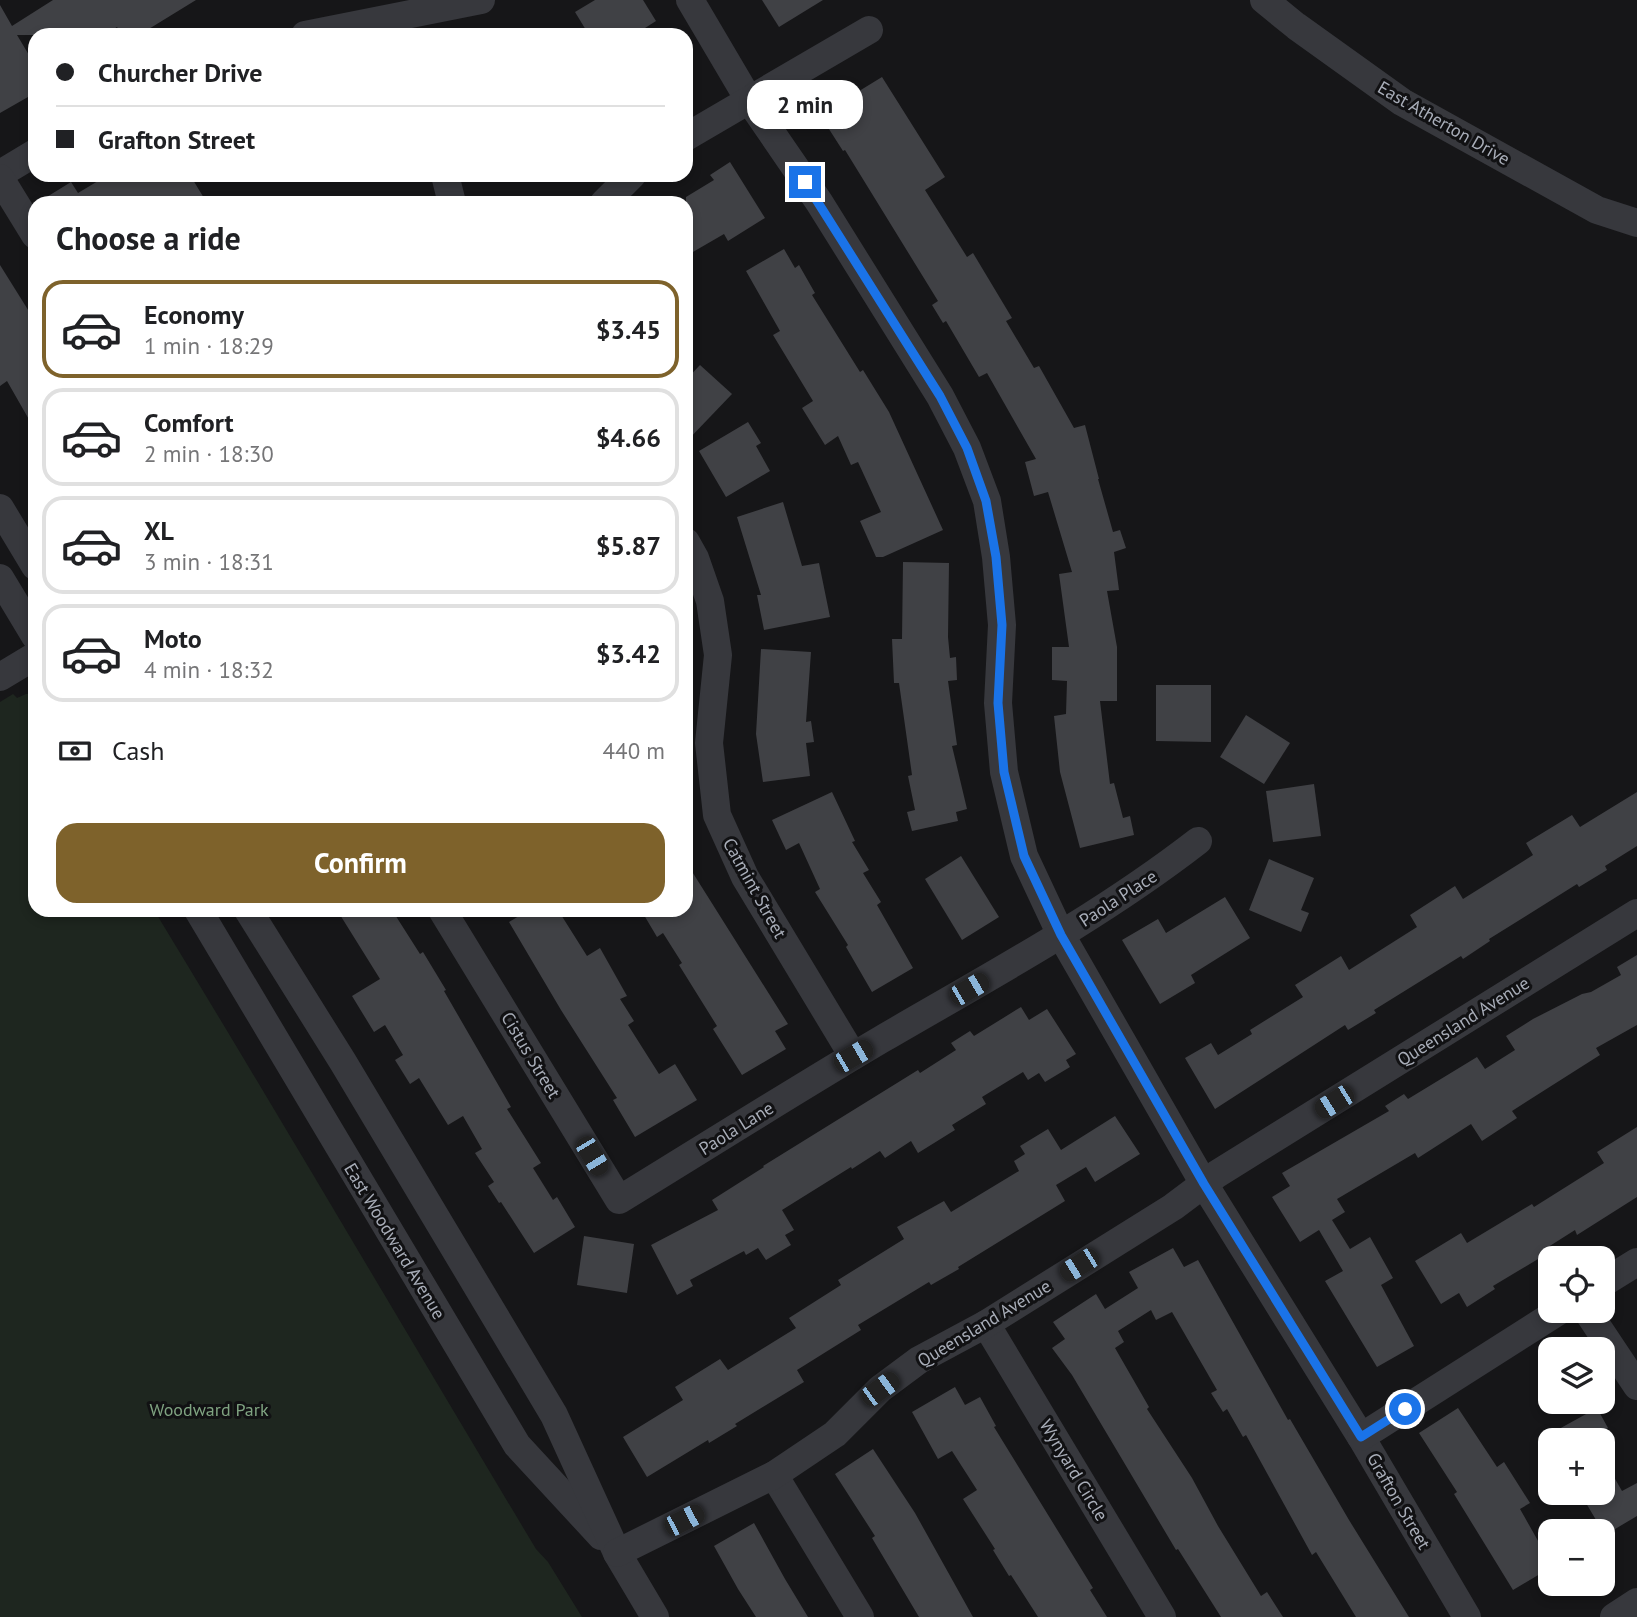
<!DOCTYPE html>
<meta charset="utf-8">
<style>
:root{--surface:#fff;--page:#f6f6f6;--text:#202124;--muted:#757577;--line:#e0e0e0;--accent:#7e622b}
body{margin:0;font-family:"PT Sans",sans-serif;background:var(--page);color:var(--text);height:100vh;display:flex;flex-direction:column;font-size:26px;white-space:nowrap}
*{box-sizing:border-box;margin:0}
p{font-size:23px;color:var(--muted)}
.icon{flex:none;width:38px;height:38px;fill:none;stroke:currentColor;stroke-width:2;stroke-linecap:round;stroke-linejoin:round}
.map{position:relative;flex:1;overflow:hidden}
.drawer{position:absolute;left:28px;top:196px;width:665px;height:721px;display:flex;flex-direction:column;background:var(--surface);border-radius:21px;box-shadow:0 4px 10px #0003}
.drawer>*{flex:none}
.banner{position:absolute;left:28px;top:28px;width:665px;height:154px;border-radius:21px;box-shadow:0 4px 10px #0003;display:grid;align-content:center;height:154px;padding:0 28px;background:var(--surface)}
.tools{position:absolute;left:1538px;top:1246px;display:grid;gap:14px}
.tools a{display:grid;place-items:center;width:77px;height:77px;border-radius:14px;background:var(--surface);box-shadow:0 4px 10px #0003;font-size:35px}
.end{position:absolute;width:32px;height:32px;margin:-16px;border:9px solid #1a73e8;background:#fff;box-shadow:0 0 0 4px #fff}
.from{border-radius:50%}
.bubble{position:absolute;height:49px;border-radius:21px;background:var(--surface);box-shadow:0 4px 10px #0003;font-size:23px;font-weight:700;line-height:49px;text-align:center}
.car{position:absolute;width:21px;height:42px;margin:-21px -10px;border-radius:9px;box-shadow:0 0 5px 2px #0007;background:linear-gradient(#222 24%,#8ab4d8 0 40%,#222 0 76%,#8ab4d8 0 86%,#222 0)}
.banner b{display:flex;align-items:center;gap:24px;height:66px;font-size:26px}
.banner b+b{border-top:2px solid var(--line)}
.banner i{width:18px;height:18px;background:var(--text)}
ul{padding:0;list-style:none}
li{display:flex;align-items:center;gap:21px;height:98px;margin:0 14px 10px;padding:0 14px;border:4px solid var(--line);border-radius:21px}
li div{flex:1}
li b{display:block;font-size:26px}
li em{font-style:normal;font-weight:700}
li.current{border-color:var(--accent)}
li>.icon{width:63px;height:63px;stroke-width:1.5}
h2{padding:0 28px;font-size:32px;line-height:84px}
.pay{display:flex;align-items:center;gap:18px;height:77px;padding:0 28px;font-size:26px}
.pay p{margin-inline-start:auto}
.cta{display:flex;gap:14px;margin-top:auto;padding:14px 28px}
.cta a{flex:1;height:80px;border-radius:21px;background:var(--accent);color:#fff;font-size:28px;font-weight:700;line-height:80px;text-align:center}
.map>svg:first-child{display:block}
</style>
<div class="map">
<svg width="1637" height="1617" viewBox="0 0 1637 1617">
<rect width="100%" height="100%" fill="#161618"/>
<path fill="#1e261f" d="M13,694L17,698L26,694H35V910H154C283,1122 408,1336 536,1549L548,1562L582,1617H0V702Z"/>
<g fill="#404145">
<polygon points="53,0 196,0 139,35 122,35 117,27 104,35 17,35 35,65 35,93 0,113 0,5 12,26"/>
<polygon points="595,0 643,0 656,21 634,35 589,35 575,12"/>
<polygon points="762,0 823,0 779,27"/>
<polygon points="882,77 945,177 925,190 967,257 973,253 1012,318 1006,321 1034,368 1039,366 1074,428 1085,425 1099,479 1098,479 1113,532 1120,530 1126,548 1114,552 1119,590 1107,591 1117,647 1117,701 1100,701 1110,784 1114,783 1123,818 1130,816 1134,835 1080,848 1060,772 1054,716 1066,714 1067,681 1052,680 1052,647 1069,647 1059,574 1072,572 1048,492 1034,496 1025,462 1036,459 987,373 979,377 946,321 943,323 932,305 938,301 845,150 843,151 820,115"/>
<polygon points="730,162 765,218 728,241 724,234 686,256 686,197 714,180 710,175"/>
<polygon points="108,175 190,175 207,203 37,203 71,182 78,193"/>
<polygon points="784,249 795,268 799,265 815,293 812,295 860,372 863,370 889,412 943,530 883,557 876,557 860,521 881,512 858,462 851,465 838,436 825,445 802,408 813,401 773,335 780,331 746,271"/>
<polygon points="0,265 35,321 35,430 7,381 0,386"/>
<polygon points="700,365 732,394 686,442 686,380"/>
<polygon points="748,422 761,443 756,446 770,471 726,497 699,451"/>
<polygon points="783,502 802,566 819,563 830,617 764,630 757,595 761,595 737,517"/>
<polygon points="903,562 949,563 948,637 950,658 956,657 957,680 948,681 957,745 952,746 967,809 956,812 958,821 912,831 907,812 915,810 908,776 912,775 899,683 894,683 892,639 902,639"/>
<polygon points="761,649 811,652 806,722 811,721 814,742 806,743 810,776 763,782 756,734"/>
<polygon points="1156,685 1211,685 1211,742 1156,741"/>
<polygon points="1246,715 1290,743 1264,784 1220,757"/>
<polygon points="1314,784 1321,836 1273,842 1266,791"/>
<polygon points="832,792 855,841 852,842 869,870 863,873 881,902 877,905 913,968 872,992 846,947 848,945 815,892 820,889 799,843 786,850 772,820"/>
<polygon points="1637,792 1637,846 1605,866 1607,870 1579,887 1577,884 1489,939 1490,941 1463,959 1461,956 1374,1010 1376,1013 1348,1030 1345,1025 1215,1109 1185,1058 1211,1043 1218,1055 1252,1034 1250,1030 1303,997 1295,985 1341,956 1349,970 1417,927 1410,915 1455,886 1463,899 1533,855 1526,843 1572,815 1580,827"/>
<polygon points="961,856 999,917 962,940 925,879"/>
<polygon points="1269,859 1314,878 1301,910 1309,913 1301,932 1249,910"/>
<polygon points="686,862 788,1024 775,1031 786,1049 742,1075 713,1029 717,1026 679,965 682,963 663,933 657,937 641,910 686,910"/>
<polygon points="1225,897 1250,938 1191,975 1195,983 1160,1004 1122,940 1158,919 1166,933"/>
<polygon points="337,910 392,910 420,954 423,952 446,990 444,991 511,1107 507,1109 541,1163 533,1168 553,1200 557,1197 575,1227 534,1253 501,1202 499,1203 488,1186 494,1182 475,1153 482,1149 463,1116 448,1125 419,1078 410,1084 395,1060 403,1055 385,1025 374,1032 352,996 380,979"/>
<polygon points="529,910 558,910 587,956 600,948 627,996 620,999 634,1021 628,1025 659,1074 675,1064 697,1100 635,1137 613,1100 617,1098 561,1010 509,922"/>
<polygon points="1637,955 1637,1025 1596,1048 1600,1055 1512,1111 1517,1118 1482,1141 1471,1124 1418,1158 1415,1153 1337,1199 1345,1212 1332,1220 1350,1249 1370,1237 1393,1278 1381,1285 1414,1346 1377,1367 1325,1281 1343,1271 1319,1230 1300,1242 1272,1197 1290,1186 1282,1173 1389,1111 1385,1106 1404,1094 1408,1099 1477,1057 1485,1069 1515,1050 1506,1036 1533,1019 1582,994 1591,992 1621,975 1617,967"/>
<polygon points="1021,1007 1029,1020 1047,1009 1076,1054 1066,1060 1070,1067 1045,1082 1039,1073 1028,1080 1023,1072 982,1097 986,1104 952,1125 955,1130 918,1153 911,1141 885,1158 880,1151 852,1169 851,1167 782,1210 794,1230 785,1235 791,1245 766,1260 758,1248 746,1255 744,1251 690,1280 693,1286 677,1295 651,1245 718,1210 712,1200 764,1167 763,1166 918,1070 920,1073 956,1050 951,1043 970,1031 974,1036"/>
<polygon points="1115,1116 1140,1154 1095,1182 1086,1167 1056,1185 1065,1201 958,1267 959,1269 931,1285 929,1282 858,1325 861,1330 797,1370 804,1382 735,1424 737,1426 709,1443 708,1440 647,1477 623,1437 683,1400 675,1387 720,1359 728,1370 796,1328 789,1318 841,1285 838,1280 904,1239 897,1227 944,1201 951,1212 1019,1171 1014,1161 1025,1154 1020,1146 1048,1129 1061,1150"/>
<polygon points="1637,1127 1637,1197 1577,1235 1575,1230 1545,1249 1548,1253 1493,1286 1495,1289 1467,1307 1459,1293 1441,1304 1415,1261 1461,1233 1467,1243 1532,1204 1534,1207 1604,1163 1597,1152"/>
<polygon points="584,1236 634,1244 627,1293 577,1285"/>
<polygon points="1173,1248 1184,1267 1198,1260 1288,1420 1290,1419 1349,1520 1409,1617 1356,1617 1316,1552 1312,1555 1246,1435 1243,1437 1227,1409 1223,1412 1211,1393 1217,1390 1172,1312 1156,1320 1151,1310 1118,1331 1124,1342 1115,1348 1149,1407 1147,1409 1192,1478 1218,1526 1261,1596 1267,1592 1283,1617 1221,1617 1178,1549 1176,1550 1072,1375 1052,1348 1065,1339 1053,1322 1096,1294 1105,1309 1138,1288 1129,1272"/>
<polygon points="955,1387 965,1405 980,1397 996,1426 994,1427 1093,1588 1090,1590 1107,1617 1038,1617 1011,1575 1009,1576 993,1550 995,1549 963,1499 977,1490 952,1451 938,1459 912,1412"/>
<polygon points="1458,1408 1497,1467 1504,1462 1530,1503 1520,1509 1550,1562 1550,1568 1513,1590 1454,1494 1457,1492 1419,1433"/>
<polygon points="1597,1408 1608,1428 1599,1434 1602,1440 1539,1440"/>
<polygon points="873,1449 915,1513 973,1617 919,1617 872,1538 875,1536 835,1474"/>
<polygon points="1603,1458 1622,1491 1637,1483 1637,1516 1605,1535 1580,1493 1603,1493"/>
<polygon points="754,1523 785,1579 808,1617 756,1617 738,1589 714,1546"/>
</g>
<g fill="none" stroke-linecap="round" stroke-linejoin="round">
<g stroke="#37383d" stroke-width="28">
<polyline points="690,0 749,100 819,202 940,396 967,448 987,501 996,557 1002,625 998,703 1004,772 1024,856 1061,935 1204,1184 1361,1437 1467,1617"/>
<polyline points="1264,0 1296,26 1402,102 1597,210 1637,223"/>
<polyline points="305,35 481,0"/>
<polyline points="686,137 869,30"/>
<polyline points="0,174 35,153"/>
<polyline points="445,175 452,203"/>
<polyline points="0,178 35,235"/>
<polyline points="604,203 632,175"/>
<polyline points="0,508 35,566"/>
<polyline points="686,542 695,558 710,601 718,655 709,743 717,815 745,877 853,1056"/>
<polyline points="0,578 35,636"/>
<polyline points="0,677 35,656"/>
<polyline points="198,910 517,1445 601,1536"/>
<polyline points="248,910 343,1062 554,1415 617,1553 655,1617"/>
<path d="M442,910L619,1200C707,1146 794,1091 882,1039C990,976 1100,917 1198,841"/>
<polyline points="1603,1283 1637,1262"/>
<polyline points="1587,1311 1637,1386"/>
<polyline points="986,1324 1162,1617"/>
<polyline points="1361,1437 1559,1311"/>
<polyline points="774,1475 860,1617"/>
<polyline points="617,1553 774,1475 835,1434 880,1389 919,1360 986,1324 1173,1207 1217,1174 1637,913"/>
<polyline points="1614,1617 1637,1602"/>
</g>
</g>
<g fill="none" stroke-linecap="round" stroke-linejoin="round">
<polyline stroke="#1a73e8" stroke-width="9" points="805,182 940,396 967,448 986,501 996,557 1002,625 998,703 1004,772 1024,856 1061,935 1204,1184 1361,1437 1405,1409"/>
</g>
<g text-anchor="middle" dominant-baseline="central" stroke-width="6" stroke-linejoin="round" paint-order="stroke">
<g font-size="18" fill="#a8adb8" stroke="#111113">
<text transform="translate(1444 123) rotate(30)">East Atherton Drive</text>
<text transform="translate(755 888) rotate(61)">Catmint Street</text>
<text transform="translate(1118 898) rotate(-33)">Paola Place</text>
<text transform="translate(1463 1021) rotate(-32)">Queensland Avenue</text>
<text transform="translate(531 1055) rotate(59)">Cistus Street</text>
<text transform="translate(736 1128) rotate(-32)">Paola Lane</text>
<text transform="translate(395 1241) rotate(59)">East Woodward Avenue</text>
<text transform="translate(984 1323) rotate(-31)">Queensland Avenue</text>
<text transform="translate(1074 1470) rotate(59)">Wynyard Circle</text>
<text transform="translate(1399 1501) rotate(60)">Grafton Street</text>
</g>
<g font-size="18" fill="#7fa381" stroke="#111113">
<text x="209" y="1409">Woodward Park</text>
</g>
</g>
</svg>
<div class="tools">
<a><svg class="icon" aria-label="locate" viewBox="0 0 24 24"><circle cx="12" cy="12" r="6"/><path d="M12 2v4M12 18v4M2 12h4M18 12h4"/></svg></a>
<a><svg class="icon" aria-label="layers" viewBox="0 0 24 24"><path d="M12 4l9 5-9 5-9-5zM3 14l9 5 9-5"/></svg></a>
<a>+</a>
<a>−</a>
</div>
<i class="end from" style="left:1405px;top:1409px"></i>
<i class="end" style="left:805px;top:182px"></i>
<div class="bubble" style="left:747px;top:80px;width:116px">2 min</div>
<i class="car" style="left:969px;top:989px;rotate:60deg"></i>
<i class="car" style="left:853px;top:1056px;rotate:60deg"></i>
<i class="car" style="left:1334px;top:1102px;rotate:238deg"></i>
<i class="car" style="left:592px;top:1156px;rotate:149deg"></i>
<i class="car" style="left:1079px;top:1265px;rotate:238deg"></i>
<i class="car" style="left:880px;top:1389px;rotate:54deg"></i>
<i class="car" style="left:684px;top:1520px;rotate:63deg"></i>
<div class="banner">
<b><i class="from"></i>Churcher Drive</b>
<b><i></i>Grafton Street</b>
</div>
<section class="drawer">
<h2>Choose a ride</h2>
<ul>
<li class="current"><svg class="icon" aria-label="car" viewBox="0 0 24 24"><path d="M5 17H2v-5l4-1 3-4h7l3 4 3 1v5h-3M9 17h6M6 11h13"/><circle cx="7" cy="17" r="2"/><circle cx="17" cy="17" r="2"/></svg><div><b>Economy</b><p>1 min · 18:29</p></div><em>$3.45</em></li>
<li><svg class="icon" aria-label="car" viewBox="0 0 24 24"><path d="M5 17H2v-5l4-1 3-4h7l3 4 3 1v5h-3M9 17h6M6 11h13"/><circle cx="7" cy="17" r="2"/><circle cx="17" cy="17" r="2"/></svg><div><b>Comfort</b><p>2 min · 18:30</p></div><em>$4.66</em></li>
<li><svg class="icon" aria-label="car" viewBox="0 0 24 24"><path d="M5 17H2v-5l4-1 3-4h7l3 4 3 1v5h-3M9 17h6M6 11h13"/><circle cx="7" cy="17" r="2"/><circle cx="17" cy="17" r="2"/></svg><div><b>XL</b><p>3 min · 18:31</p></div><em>$5.87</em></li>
<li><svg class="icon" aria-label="car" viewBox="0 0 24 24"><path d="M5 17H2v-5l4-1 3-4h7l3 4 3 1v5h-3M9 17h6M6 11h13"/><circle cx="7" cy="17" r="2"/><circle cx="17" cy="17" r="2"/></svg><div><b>Moto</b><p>4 min · 18:32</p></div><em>$3.42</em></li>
</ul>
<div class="pay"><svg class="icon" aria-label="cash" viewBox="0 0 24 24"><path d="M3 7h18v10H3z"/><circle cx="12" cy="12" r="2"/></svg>Cash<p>440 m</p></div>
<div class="cta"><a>Confirm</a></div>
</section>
</div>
